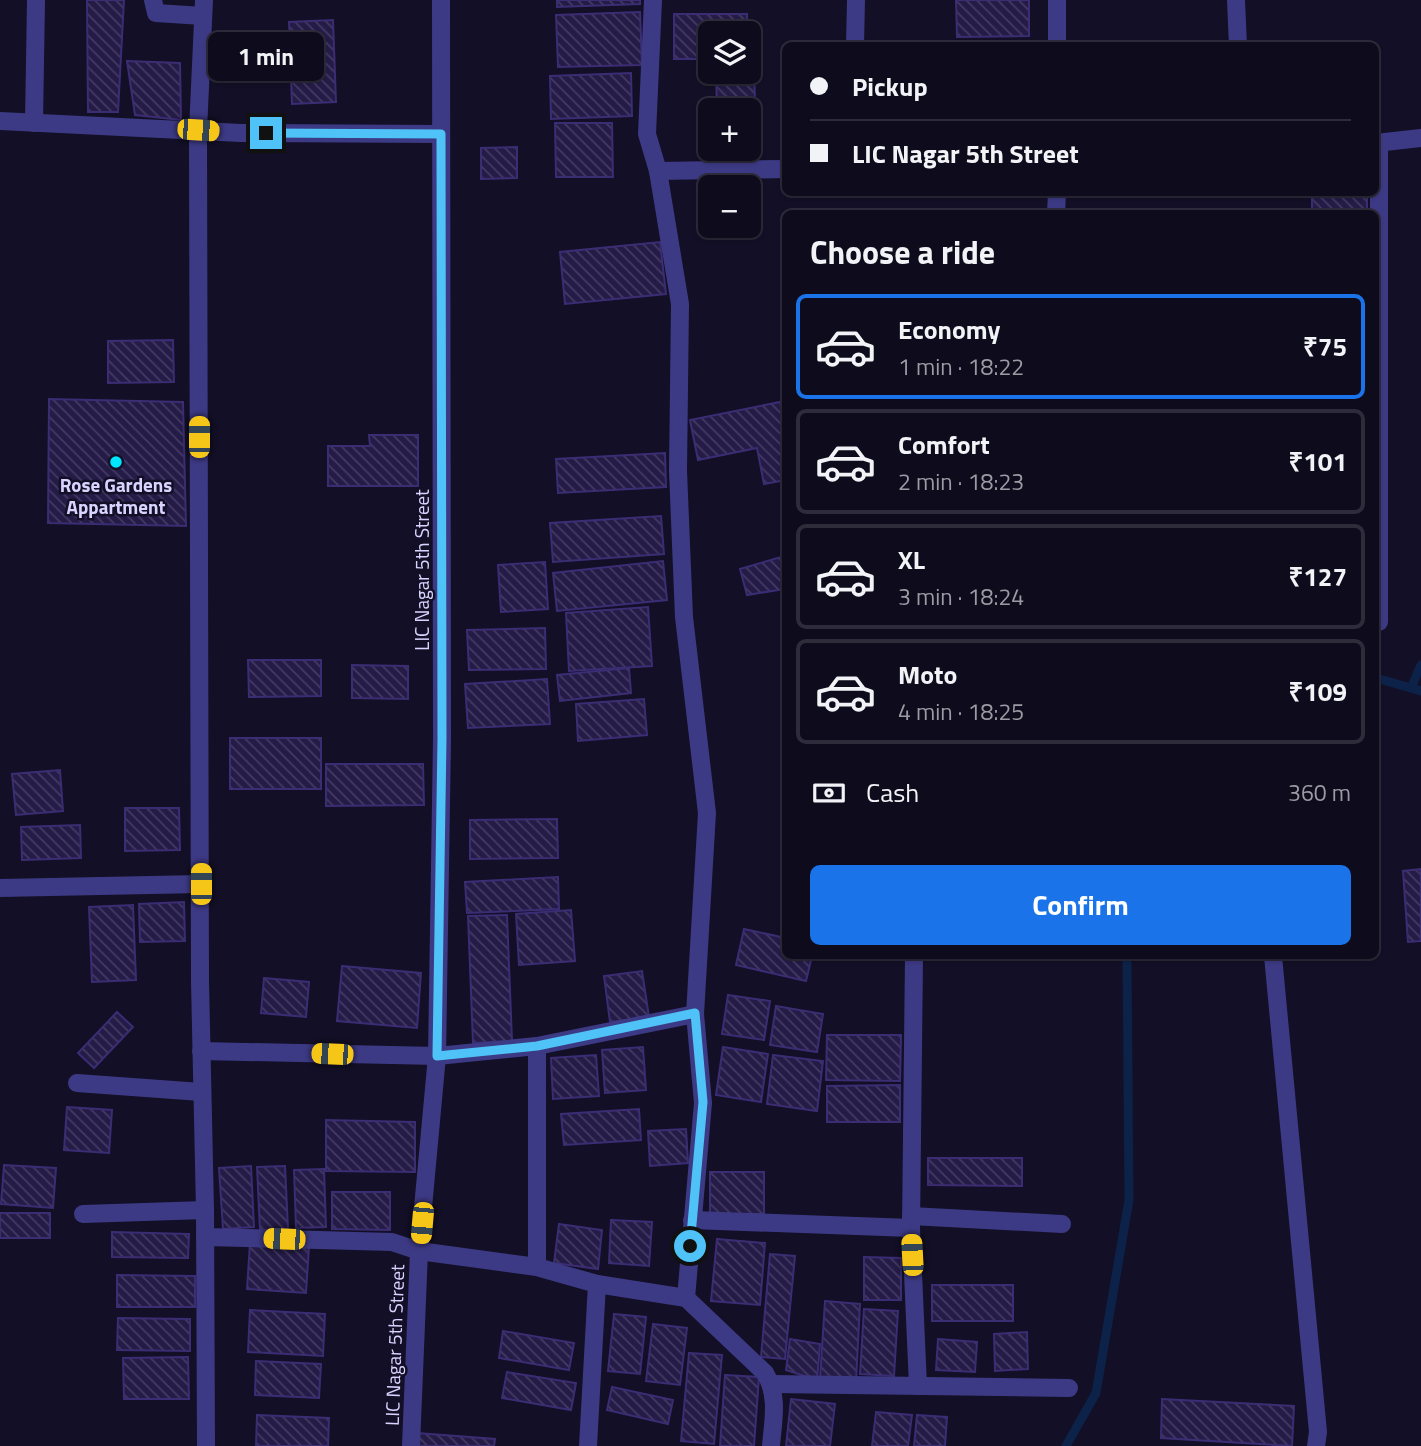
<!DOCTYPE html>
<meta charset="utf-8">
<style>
:root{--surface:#0e0b1c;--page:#1c1929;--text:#f1f3f6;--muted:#9b9ba3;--line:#2e2b3b;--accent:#1a73e8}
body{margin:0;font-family:"Titillium Web",sans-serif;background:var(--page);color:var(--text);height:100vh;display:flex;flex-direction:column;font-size:26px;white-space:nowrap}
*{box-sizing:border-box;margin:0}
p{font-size:23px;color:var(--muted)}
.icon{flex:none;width:38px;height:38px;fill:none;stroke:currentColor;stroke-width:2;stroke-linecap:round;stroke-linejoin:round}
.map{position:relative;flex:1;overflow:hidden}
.panel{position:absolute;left:782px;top:210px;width:597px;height:749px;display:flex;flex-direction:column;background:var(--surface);border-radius:10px;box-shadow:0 2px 5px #0004,0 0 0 2px var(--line)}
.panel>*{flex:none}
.top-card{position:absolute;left:782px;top:42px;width:597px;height:154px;border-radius:10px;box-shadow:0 2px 5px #0004,0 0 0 2px var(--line);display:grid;align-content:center;height:154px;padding:0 28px;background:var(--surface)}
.controls{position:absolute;left:698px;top:21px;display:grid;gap:14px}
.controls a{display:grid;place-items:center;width:63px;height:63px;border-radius:10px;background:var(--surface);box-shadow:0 2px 5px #0004,0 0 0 2px var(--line);font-size:35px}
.end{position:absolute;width:32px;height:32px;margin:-16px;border:9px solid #4fc3f7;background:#111;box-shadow:0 0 0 4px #111}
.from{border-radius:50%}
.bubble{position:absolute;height:49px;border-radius:10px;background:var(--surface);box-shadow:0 2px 5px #0004,0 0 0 2px var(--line);font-size:23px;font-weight:700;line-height:49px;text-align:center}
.car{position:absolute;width:21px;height:42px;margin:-21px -10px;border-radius:9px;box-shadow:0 0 5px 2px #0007;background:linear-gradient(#f5c518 24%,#345 0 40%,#f5c518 0 76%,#345 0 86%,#f5c518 0)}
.top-card b{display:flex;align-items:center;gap:24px;height:66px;font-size:26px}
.top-card b+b{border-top:2px solid var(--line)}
.top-card i{width:18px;height:18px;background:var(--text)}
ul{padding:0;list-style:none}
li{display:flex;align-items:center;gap:21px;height:105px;margin:0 14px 10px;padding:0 14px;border:4px solid var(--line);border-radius:10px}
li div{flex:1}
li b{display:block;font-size:26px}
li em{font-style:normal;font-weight:700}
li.selected{border-color:var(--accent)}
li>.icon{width:63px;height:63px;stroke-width:1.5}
h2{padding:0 28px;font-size:32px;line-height:84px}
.pay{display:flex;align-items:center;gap:18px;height:77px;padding:0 28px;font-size:26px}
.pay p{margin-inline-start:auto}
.cta{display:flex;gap:14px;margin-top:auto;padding:14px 28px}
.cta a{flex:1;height:80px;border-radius:10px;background:var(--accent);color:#fff;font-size:28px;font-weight:700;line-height:80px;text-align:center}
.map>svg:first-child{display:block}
</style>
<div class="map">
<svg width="1421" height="1446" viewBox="0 0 1421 1446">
<defs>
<pattern id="building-back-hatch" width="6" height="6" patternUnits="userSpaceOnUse" patternTransform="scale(1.75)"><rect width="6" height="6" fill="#241b47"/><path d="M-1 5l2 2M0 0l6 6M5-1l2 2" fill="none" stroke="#433b63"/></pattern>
</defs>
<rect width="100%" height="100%" fill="#130f26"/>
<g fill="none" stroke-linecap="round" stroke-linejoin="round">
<g stroke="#0c2248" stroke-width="9">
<polyline points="1376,678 1421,691"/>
<polyline points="1411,688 1421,665"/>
<polyline points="1066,1446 1096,1393 1129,1200 1127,956"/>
</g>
</g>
<g fill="url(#building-back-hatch)" stroke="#3b2d73" stroke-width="2">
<polygon points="87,0 124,0 118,112 88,112"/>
<polygon points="557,0 640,0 640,4 557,7"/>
<polygon points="956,0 1029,0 1029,36 957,37"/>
<polygon points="640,12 642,65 558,67 556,15"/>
<polygon points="674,14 747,14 747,33 710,33 710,59 674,59"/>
<polygon points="333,20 336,102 292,104 289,22"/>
<polygon points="127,61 180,63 181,120 135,115"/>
<polygon points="749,69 754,69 757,165 719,166 718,149 749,149 749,110 717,110 716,72 749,72"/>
<polygon points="631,73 632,116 551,119 550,76"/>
<polygon points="555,123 612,123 613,177 556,177"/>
<polygon points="517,147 517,178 481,179 481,148"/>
<rect x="1312" y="192" width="55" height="22"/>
<polygon points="660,242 666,294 565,304 560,252"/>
<polygon points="173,340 174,382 108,383 108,341"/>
<polygon points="49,399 183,402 186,526 48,523"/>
<polygon points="780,402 786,431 786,480 764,484 757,448 698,460 690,420"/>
<polygon points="369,435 418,435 418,486 328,486 328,446 370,446"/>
<polygon points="665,453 666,487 558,493 556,459"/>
<polygon points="661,516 664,554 553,562 550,523"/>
<polygon points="781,557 785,589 747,595 740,569"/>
<polygon points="663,561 667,600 557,611 553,573"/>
<polygon points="545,562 548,609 501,612 498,565"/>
<polygon points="648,607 652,666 569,671 566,613"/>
<polygon points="545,628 546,669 469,670 467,630"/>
<polygon points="248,660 321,660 321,696 249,697"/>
<polygon points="352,665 408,666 408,699 352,698"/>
<polygon points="629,668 631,693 560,701 557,675"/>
<polygon points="547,679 550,724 468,728 465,684"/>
<polygon points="644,699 647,735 578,741 576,704"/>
<rect x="230" y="738" width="91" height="51"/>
<polygon points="326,764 423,764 424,805 326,806"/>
<polygon points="60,770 63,811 16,815 12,774"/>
<polygon points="125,808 179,808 180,850 125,851"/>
<polygon points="557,819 558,858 470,859 470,820"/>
<polygon points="80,825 81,858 22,860 21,827"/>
<polygon points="1421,869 1421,941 1408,942 1403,871"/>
<polygon points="558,877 559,909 467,913 465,882"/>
<polygon points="184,902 185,941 140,942 139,904"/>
<polygon points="133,905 136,980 92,982 89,907"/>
<polygon points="571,910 575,961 519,965 516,914"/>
<polygon points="507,915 512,1041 473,1043 468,916"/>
<polygon points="744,929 786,938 786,956 812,956 806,981 736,965"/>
<polygon points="342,966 421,973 417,1028 337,1021"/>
<polygon points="642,971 649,1017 610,1022 604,976"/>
<polygon points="264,978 309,982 306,1017 261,1013"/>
<polygon points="728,995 770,1001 764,1040 722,1034"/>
<polygon points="776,1006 823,1014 817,1052 770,1045"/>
<polygon points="117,1012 133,1027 94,1068 78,1053"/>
<polygon points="827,1035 901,1035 900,1081 826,1080"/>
<polygon points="643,1047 646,1090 605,1093 602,1050"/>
<polygon points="723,1047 768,1054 761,1102 716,1095"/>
<polygon points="596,1055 599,1096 553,1099 551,1058"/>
<polygon points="773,1055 823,1061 817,1111 767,1104"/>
<polygon points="900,1085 900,1122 827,1122 827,1086"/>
<polygon points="67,1107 112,1110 109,1153 64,1150"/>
<polygon points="639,1109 641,1140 564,1145 561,1114"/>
<polygon points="326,1120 415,1122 415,1172 326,1171"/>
<polygon points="686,1129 688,1163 650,1166 648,1131"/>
<polygon points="928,1158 1022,1158 1022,1186 928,1185"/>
<polygon points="4,1165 56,1168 53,1208 1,1204"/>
<polygon points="251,1166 254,1227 223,1229 219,1168"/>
<polygon points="285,1166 288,1229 260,1230 257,1167"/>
<polygon points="324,1169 326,1227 296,1228 294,1170"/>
<rect x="710" y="1172" width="54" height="42"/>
<polygon points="332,1192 390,1192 390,1230 332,1229"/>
<rect x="0" y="1213" width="50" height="25"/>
<polygon points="611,1220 652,1222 649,1266 609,1263"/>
<polygon points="559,1224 602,1230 598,1269 554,1263"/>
<polygon points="112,1232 189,1234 188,1258 112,1257"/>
<polygon points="717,1239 765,1243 760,1305 711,1301"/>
<polygon points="250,1243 309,1247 306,1293 247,1289"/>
<polygon points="770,1254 795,1256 785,1359 761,1357"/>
<polygon points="864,1257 901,1258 901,1300 864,1300"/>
<polygon points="117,1275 195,1276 195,1307 117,1307"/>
<rect x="932" y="1285" width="81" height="36"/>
<polygon points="825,1301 860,1304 856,1381 820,1379"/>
<polygon points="864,1309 898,1311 894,1376 860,1374"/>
<polygon points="250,1310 325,1314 323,1356 248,1352"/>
<polygon points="614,1314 646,1317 640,1374 608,1371"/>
<polygon points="118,1318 190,1319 190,1351 117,1350"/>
<polygon points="653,1324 687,1328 680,1385 646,1381"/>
<polygon points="503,1331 574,1343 569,1370 499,1358"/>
<polygon points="1027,1332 1028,1369 995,1371 994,1334"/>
<polygon points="790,1339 820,1344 817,1380 786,1370"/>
<polygon points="938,1339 977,1342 975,1372 936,1370"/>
<polygon points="689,1353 722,1355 714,1444 681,1441"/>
<polygon points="188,1357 189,1399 124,1399 123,1358"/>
<polygon points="256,1361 321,1364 319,1398 255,1395"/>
<polygon points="507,1372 576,1383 571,1410 502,1398"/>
<polygon points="725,1375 759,1377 754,1446 720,1446"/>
<polygon points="612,1387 673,1400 668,1424 607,1410"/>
<polygon points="791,1399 835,1404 830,1446 786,1446"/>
<polygon points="1162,1399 1294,1406 1292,1446 1161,1438"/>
<polygon points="876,1412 912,1415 908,1446 872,1446"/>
<polygon points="257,1415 329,1418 328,1446 256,1446"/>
<polygon points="917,1415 947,1417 945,1446 914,1446"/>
<polygon points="417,1433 495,1439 494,1446 416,1446"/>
</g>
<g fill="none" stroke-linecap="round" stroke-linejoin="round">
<g stroke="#3d3a85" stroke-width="18">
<polyline points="153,0 156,13 203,16"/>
<polyline points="204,0 198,130 200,981 205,1210 206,1446"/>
<polyline points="653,0 647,134 658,171 680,304 678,471 684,617 707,813 695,1014 703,1103 686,1298"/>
<polyline points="1057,0 1057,46"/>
<polyline points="1236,0 1238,46"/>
<polyline points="855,46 856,0"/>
<polyline points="0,121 241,133 441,134"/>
<polyline points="34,123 36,0"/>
<polyline points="1376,143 1421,138"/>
<polyline points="1379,143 1379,622"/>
<polyline points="658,171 786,169"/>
<polyline points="1056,214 1057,192"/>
<polyline points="0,888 201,884"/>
<polyline points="914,956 911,1228 918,1386"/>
<polyline points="1273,956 1318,1432 1316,1446"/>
<polyline points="537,1046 537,1267"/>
<polyline points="201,1051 437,1056 537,1046 695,1014"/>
<polyline points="77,1083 201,1092"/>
<polyline points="83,1214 205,1210"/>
<polyline points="911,1216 1062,1224"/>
<polyline points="692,1220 911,1228"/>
<polyline points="205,1237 392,1242 419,1251 537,1267 597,1284 588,1446"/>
<path d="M597,1284L686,1298L765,1373C779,1396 773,1421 771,1446"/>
<polyline points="772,1384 1069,1388"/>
<polyline points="411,1446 419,1251 437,1056 442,739 441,0"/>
</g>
</g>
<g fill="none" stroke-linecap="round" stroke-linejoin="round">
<polyline stroke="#4fc3f7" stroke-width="9" points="266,133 441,134 442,739 437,1056 537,1046 695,1013 703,1102 690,1246"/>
</g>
<circle fill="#00e5ff" stroke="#130f26" stroke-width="2.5" cx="116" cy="462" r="7"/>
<g text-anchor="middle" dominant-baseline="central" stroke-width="5" stroke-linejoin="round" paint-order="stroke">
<g font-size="19" font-weight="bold" fill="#d9d4ff" stroke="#130f26">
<text x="116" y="484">Rose Gardens<tspan x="116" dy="22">Appartment</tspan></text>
</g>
<g font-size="19" fill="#d9d4ff" stroke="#130f26">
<text transform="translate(421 570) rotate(-90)">LIC Nagar 5th Street</text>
<text transform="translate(394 1345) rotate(-88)">LIC Nagar 5th Street</text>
</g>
</g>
</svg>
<div class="controls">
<a><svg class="icon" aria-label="layers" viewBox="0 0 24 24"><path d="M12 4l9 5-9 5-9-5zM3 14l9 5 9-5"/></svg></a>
<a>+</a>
<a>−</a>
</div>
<i class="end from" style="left:690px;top:1246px"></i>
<i class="end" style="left:266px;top:133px"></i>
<div class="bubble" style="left:208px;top:32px;width:116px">1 min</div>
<i class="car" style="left:198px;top:130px;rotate:94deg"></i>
<i class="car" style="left:199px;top:437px;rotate:0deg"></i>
<i class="car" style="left:201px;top:884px;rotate:0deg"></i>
<i class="car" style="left:332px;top:1054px;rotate:272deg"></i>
<i class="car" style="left:422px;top:1223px;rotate:185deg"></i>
<i class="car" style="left:284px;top:1239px;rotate:272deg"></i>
<i class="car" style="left:912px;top:1255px;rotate:357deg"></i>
<div class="top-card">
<b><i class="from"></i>Pickup</b>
<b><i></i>LIC Nagar 5th Street</b>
</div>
<section class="panel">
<h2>Choose a ride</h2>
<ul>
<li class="selected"><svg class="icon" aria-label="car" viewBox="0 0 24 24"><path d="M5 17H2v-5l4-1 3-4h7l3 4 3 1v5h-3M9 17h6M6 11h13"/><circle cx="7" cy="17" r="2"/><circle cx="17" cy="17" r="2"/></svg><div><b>Economy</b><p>1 min · 18:22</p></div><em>₹75</em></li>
<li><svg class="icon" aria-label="car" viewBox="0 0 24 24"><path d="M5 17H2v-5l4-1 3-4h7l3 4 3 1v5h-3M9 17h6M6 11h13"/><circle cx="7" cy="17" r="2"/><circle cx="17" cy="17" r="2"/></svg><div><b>Comfort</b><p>2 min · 18:23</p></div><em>₹101</em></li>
<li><svg class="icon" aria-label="car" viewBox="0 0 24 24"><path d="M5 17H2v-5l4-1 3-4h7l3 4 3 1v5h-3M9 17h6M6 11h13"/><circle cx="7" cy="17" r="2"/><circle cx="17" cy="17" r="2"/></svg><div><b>XL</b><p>3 min · 18:24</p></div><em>₹127</em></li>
<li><svg class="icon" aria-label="car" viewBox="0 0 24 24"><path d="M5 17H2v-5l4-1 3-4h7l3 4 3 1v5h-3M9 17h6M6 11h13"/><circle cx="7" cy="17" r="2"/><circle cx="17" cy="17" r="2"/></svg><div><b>Moto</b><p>4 min · 18:25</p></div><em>₹109</em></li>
</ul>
<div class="pay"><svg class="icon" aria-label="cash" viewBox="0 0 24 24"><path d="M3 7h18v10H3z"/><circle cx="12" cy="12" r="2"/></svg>Cash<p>360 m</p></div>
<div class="cta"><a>Confirm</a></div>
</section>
</div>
